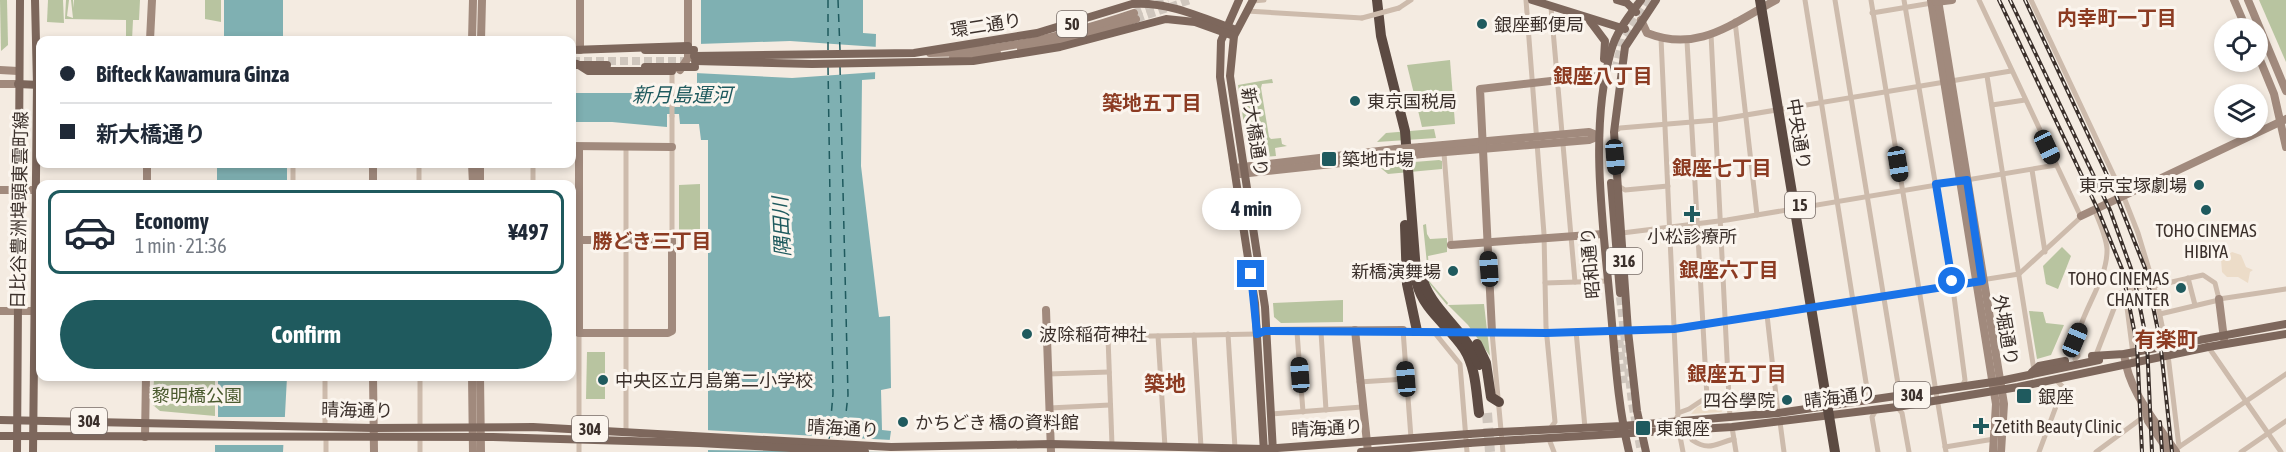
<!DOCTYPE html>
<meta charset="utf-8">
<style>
:root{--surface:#fff;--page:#f2f2f3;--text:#1f2937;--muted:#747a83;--line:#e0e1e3;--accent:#1f5a5e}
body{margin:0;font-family:"Asap Condensed","Noto Sans JP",sans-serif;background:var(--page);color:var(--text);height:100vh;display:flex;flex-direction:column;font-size:22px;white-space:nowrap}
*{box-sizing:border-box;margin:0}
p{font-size:20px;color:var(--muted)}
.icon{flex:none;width:33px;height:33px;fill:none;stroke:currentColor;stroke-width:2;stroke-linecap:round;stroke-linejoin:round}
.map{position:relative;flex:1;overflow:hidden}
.panel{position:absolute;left:36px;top:180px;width:540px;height:201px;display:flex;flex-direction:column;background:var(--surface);border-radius:12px;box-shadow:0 3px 9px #0003}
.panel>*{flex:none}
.banner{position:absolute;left:36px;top:36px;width:540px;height:132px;border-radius:12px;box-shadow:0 3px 9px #0003;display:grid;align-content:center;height:132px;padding:0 24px;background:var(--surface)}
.buttons{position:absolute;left:2214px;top:18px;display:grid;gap:12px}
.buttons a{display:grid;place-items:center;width:54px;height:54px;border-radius:50%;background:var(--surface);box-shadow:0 3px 9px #0003;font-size:30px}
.end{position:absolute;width:27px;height:27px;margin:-14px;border:8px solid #1a73e8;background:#fff;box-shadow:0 0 0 3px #fff}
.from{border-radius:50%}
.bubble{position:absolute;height:42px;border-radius:21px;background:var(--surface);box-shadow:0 3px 9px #0003;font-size:20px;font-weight:700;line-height:42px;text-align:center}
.car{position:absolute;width:18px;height:36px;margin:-18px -9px;border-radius:8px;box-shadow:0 0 4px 2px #0007;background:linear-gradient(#222 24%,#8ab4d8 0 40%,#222 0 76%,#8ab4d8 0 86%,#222 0)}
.banner b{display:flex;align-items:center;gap:21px;height:57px;font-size:22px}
.banner b+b{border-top:2px solid var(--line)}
.banner i{width:15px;height:15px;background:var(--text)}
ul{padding:10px 0 0;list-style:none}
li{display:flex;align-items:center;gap:18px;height:84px;margin:0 12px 9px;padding:0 12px;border:3px solid transparent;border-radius:12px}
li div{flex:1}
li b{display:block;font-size:22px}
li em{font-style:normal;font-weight:700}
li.current{border-color:var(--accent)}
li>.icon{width:54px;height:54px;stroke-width:1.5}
.primary-button{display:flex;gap:12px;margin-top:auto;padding:12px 24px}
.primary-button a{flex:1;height:69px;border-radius:36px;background:var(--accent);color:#fff;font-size:24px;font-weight:700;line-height:69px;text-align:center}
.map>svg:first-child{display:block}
</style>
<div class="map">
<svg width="2286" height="452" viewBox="0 0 2286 452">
<rect width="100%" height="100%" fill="#f4ebe1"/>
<g fill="#b8c4a0">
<polygon points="0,0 7,0 8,45 1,51"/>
<polygon points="48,0 63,0 64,23 47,22"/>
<polygon points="66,0 69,0 67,16 73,18 71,0 73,0 74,8 74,0 140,0 139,20 133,20 132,40 126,40 126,20 65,19"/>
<polygon points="205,0 221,0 221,22 205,19"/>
<polygon points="2259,0 2286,0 2286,62"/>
<polygon points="1450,60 1455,124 1422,127 1407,65"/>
<polygon points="1272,79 1273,83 1262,84 1261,88 1269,137 1271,139 1281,138 1282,144 1287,146 1275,148 1276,156 1264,157 1247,144 1238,85"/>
<polygon points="1434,129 1436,138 1377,142 1386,133"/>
<polygon points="1439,160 1442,161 1442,169 1388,174 1377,165"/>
<polygon points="700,184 700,230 679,230 679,185"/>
<polygon points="1426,224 1427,234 1430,239 1447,238 1447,252 1428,256 1430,282 1448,303 1447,305 1429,283 1423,225"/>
<polygon points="2062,247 2071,256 2058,289 2046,284 2043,266"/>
<polygon points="1343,300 1343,322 1281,323 1274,317 1273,303"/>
<polygon points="1484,304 1490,356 1468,325 1448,305"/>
<polygon points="2029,311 2043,312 2046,323 2064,325 2051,355 2037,359"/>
<polygon points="587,352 605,352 605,399 586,399"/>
<polygon points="154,377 215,377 215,416 160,411 153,405"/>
</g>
<g fill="#ecdcc8">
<polygon points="2232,252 2241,255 2246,267 2253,270 2250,272 2248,283 2238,277 2227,277 2222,272 2221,259"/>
<polygon points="1708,403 1720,407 1722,412 1691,414 1697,407"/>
</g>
<g fill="#7fb0b2">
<rect x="224" y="0" width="59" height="40"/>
<polygon points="701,0 863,0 863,33 876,34 875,79 862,80 861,166 879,317 890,316 891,388 881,390 882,430 891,431 888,452 708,452 708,140 701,140 699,124 680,124 679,114 667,114 667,127 612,122 572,122 572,93 667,93 666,107 680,107 680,95 697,95 697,65 701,63"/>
<rect x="217" y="164" width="70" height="20"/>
<polygon points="218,377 287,377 283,452 215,452 215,444 218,444"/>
</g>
<g fill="#f4ebe1">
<polygon points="790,41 878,47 878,72 792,78 695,73 698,44"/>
<polygon points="215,417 286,417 286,445 212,445 215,441"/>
<polygon points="705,430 891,440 890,452 705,450"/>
</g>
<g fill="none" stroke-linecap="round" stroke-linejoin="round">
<g stroke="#1f5a5e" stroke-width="1.5" stroke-dasharray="8 6" stroke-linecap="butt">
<polyline points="828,0 828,50"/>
<polyline points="838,0 840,50"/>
<polyline points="828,67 833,394 829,440"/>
<polyline points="840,67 848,395 843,440"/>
</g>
<g stroke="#cfc6bd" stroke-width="8" stroke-dasharray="8 4" stroke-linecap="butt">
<polyline points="1134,13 1168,0"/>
<polyline points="1136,19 1190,0"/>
</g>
<g stroke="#cfc6bd" stroke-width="8" stroke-dasharray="8 4" stroke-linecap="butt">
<polyline points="572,61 691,61"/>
<polyline points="1615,70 1623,38 1650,0"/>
<polyline points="1620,297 1632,403 1641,452"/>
<polyline points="1618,328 1624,383"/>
</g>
<polyline stroke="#cfc6bd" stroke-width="10" stroke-dasharray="10 5" stroke-linecap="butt" points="1487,413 1490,452"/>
<g stroke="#cdbbac" stroke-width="5">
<polyline points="1526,0 1544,234 1546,327 1555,422 1549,430"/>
<polyline points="1805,0 1868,395 1872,399"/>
<polyline points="1835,0 1899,390 1895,396"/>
<polyline points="1871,0 1946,452"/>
<polyline points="1904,0 1952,281 1965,380 1962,387"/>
<polyline points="2031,0 2123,195 2138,233 2154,286 2168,355 2179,447"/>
<polyline points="1252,1 1264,0"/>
<polyline points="1551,7 1575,282"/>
<polyline points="1399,8 1411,0"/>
<polyline points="1247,11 1362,18"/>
<polyline points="1872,13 1932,3"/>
<polyline points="1735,21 1757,215"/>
<polyline points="1711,34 1730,418"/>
<polyline points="1661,38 1678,415 1675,421"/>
<polyline points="1687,41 1707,397"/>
<polyline points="672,71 672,106"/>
<polyline points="1987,76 2034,370"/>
<polyline points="1992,105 2025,100"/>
<polyline points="672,116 672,240"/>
<polyline points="1614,132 1620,128 1716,120 2011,71"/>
<polyline points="1444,153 1451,245"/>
<polyline points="293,164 293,184"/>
<polyline points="2032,170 2045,252"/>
<polyline points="419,184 419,164"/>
<polyline points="533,184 533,164"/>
<polyline points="1617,185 1625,190 1668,186"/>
<polyline points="1622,233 1727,220 2056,165"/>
<polyline points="2188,278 2195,305"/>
<polyline points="1545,283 1608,281"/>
<polyline points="2154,286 2203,275 2215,283 2219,299 2286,289"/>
<polyline points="2125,292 2153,282"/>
<polyline points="2160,314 2219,300"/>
<polyline points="1767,315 1778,413"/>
<polyline points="1472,331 1546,333 1674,329 2019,274 2081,217 1979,0"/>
<polyline points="1576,331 1585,428"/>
<polyline points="1297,332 1303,412"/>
<polyline points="1321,332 1326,410"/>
<polyline points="1434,332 1460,364 1467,452"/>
<polyline points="1492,332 1503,452"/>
<polyline points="572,333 579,333 579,452"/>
<polyline points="1228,334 1235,448"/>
<polyline points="1194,335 1201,447"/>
<polyline points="1158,336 1165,447"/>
<polyline points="1108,337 1112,445"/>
<polyline points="1047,338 1257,334"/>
<polyline points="2207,345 2281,452"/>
<polyline points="2096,355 2120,293 2125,292 2134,362"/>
<path d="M2075,359L2078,356C2070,322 2108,286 2107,249C2106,236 2099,221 2094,209"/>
<polyline points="1048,374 1109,372"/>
<polyline points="420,376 420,427"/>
<polyline points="1359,382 1406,379"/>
<polyline points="1897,407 1902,413 1909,452"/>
<polyline points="1049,408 1110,405"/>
<polyline points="1876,410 1872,417 1878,452"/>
<polyline points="1678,413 1689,409 1707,397 1730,405"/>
<polyline points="1271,414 1362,407"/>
<polyline points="1780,422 1784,452"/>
<polyline points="325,427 325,376"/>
<polyline points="1732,427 1736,452"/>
<path d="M1691,430L1692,440C1710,452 1716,443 1734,439"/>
<polyline points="1679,431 1683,452"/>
<polyline points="626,432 626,147"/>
<polyline points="326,436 326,452"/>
<polyline points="420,436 420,452"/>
<polyline points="1411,438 1403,330 1439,332"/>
<polyline points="1549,439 1554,452"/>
<polyline points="1945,447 1994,439"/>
<polyline points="2176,449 2286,374"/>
<polyline points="2039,452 2061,393 2062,386 2056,380"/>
<polyline points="2096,452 2142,418 2146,409"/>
<polyline points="2241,452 2286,421"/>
</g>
<g stroke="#a18a7d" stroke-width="8">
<polyline points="580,0 580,50"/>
<polyline points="1931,0 1996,404 1993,452"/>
<polyline points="1938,0 2004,404 2001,452"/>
<polyline points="2234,0 2246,28"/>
<polyline points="2248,0 2286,91"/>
<polyline points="1936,2 1952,0"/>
<path d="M1641,20L1647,33C1698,53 1731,24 1776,0"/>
<polyline points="150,40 152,0"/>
<polyline points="472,40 473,0"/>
<polyline points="481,40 482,0"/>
<polyline points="1021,49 1082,36 1136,19"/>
<path d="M930,53C999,53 1069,35 1134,13"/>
<polyline points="2258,55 2274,94 2286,147"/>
<polyline points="953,58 997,53"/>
<polyline points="0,70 18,71"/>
<polyline points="680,70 688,58 688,0"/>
<polyline points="0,84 18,84"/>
<polyline points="572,146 672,147"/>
<polyline points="1421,147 1589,132 1599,136"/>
<polyline points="1422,154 1589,140 1599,136"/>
<polyline points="472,164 473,184"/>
<polyline points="1234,168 1396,149"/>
<polyline points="1240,174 1397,157"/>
<polyline points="147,184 147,164"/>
<polyline points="373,184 373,164"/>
<polyline points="480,184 480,164"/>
<polyline points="0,190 36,190"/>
<polyline points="2081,216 2286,119"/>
<path d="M572,240C576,240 580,240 584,240H672V331L668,333H579V240C579,210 579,181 579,151V147"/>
<polyline points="1451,245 1603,234"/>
<polyline points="2219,299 2224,339"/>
<polyline points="1046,310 1051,452"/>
<polyline points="0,311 40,311"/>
<polyline points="1355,330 1368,452"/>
<polyline points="1492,332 1480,89 1595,76 1606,77"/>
<polyline points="1257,334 1265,331 1403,330"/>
<path d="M2124,354C2129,393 2155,420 2176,452"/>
<polyline points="373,376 374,452"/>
<polyline points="472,376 473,452"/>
<polyline points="480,376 481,452"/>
<polyline points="2146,410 2148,421 2169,452"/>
<polyline points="145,437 146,376"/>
</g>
<g stroke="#7d675c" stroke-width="8">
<polyline points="1239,0 1221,41 1220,77 1255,303 1264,452"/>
<polyline points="1253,0 1234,36 1230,76 1265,307 1273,452"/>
<polyline points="1532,0 1625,29"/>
<polyline points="1617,0 1627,3 1636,12"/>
<polyline points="1590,21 1605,41 1604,59"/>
<polyline points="572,50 688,46"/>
<path d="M694,56L914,53L1037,33L1132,4C1168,1 1203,18 1236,30"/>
<polyline points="695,61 812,64 973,61 1060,47 1166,19 1195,22 1234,36"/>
<polyline points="577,64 588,71 672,71"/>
<polyline points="575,65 607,65"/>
<polyline points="18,84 40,85"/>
<polyline points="1611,183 1620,293"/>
<polyline points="2092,356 2124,354 2286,324"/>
<polyline points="2032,372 2039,366 2065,361"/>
<polyline points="0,420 373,428 533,427 891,447 1051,444 1264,449 1469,434"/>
<polyline points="1499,432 1622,426 1778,413 2000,381 2099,360"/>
<polyline points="0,436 493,437 699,443 865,452"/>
<polyline points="1499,441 1732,427 1897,407 2018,387 2208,347 2286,334"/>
<polyline points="17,452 20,0"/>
<polyline points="33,452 37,85 35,0"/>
<polyline points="1361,452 1469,443"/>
<path d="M1629,452C1617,402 1615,353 1610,302C1603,223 1589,129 1611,51C1616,32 1629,16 1641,0"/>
<polyline points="1646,452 1637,411 1628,331 1614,132 1625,47 1656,0"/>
</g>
<g stroke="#5c4a42" stroke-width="10">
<path d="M1377,0L1381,36L1405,131L1417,284C1424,311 1449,326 1464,349C1476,368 1476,391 1479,413"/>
<polyline points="1760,0 1835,452"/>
<polyline points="1405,225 1407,284 1417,331"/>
<path d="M1421,273C1428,309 1466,329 1479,365"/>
<polyline points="1477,344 1486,363 1491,397 1499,402"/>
</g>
<g stroke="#3b302b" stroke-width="4">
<g id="rail">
<polyline points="1999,0 2098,210 2122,269 2137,345 2142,452"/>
<polyline points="2010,0 2110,210 2134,277 2147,343 2152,452"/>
<polyline points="2025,0 2114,190 2145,268 2160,340 2172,452"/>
<polyline points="2160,422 2162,452"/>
</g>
</g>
<use href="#rail" stroke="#fbf5ee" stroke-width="1.5" stroke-dasharray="4.5" stroke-linecap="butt"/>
<g stroke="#cdbbac" stroke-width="5">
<polyline points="1362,18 1399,8"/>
<polyline points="672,116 672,106"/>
<polyline points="1439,332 1472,331"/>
</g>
<g stroke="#a18a7d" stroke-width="8">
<polyline points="1396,149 1421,147"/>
<polyline points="1397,157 1422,154"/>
</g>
<g stroke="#7d675c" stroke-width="8">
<polyline points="645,50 694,50"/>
<polyline points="645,67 695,67"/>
<polyline points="1469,434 1499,432"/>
<polyline points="1469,443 1499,441"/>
</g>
</g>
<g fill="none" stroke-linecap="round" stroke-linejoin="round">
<polyline stroke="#1a73e8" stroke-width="8" points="1251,274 1257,334 1265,331 1546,333 1674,329 1982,281 1967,180 1936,184 1952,281"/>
</g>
<g fill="#1f5a5e" stroke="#fbf5ee" stroke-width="2">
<circle cx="1482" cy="24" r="6"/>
<circle cx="1355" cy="101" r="6"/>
<rect x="1321" y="151" width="16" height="16" rx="3"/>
<circle cx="2199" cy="185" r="6"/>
<circle cx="2206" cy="210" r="6"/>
<path d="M1689 205h6v6h6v6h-6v6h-6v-6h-6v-6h6z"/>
<circle cx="1453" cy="271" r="6"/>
<circle cx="2181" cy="288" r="6"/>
<circle cx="1027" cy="334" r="6"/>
<circle cx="603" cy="380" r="6"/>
<rect x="2016" y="388" width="16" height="16" rx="3"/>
<circle cx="1787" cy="400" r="6"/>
<circle cx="903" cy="422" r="6"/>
<path d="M1978 417h6v6h6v6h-6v6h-6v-6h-6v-6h6z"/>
<rect x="1635" y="420" width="16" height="16" rx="3"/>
</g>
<g text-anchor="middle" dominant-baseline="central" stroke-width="6" stroke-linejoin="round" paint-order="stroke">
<g fill="#fbf5ee" stroke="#756b66" stroke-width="1.5">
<rect x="1057" y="11" width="30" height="26" rx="4.5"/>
<rect x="1785" y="192" width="30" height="26" rx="4.5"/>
<rect x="1606" y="248" width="36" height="26" rx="4.5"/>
<rect x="1894" y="382" width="36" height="26" rx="4.5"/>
<rect x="71" y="408" width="36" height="26" rx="4.5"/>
<rect x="572" y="416" width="36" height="26" rx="4.5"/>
</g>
<g font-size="16" font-weight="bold" fill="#3b302b">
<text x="1072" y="24">50</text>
<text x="1800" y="205">15</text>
<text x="1624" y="261">316</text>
<text x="1912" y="395">304</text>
<text x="89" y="421">304</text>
<text x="590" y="429">304</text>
</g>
<g font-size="18" fill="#3b302b" stroke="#fbf5ee" text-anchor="start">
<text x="1494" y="24">銀座郵便局</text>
<text x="1367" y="101">東京国税局</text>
<text x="1342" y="159">築地市場</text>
<text x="2187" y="185" text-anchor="end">東京宝塚劇場</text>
<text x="2206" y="230" text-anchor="middle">TOHO CINEMAS<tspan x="2206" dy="21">HIBIYA</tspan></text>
<text x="1692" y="236" text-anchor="middle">小松診療所</text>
<text x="1441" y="271" text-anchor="end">新橋演舞場</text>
<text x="2169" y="278" text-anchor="end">TOHO CINEMAS<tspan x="2169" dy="21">CHANTER</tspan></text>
<text x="1039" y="334">波除稲荷神社</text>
<text x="615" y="380">中央区立月島第二小学校</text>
<text x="2038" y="396">銀座</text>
<text x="1775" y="400" text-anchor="end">四谷學院</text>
<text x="915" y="422">かちどき 橋の資料館</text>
<text x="1994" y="426">Zetith Beauty Clinic</text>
<text x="1656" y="428">東銀座</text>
</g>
<g font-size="18" fill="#3b302b" stroke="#fbf5ee">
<text transform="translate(986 25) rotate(-9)">環二通り</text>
<text transform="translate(1255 132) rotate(81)">新大橋通り</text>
<text transform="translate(1799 134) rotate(81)">中央通り</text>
<text transform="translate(19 210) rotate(-89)">日比谷豊洲埠頭東雲町線</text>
<text transform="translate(1590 263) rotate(-95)">昭和通り</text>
<text transform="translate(2006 330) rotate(80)">外堀通り</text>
<text transform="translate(1840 397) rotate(-7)">晴海通り</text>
<text transform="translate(357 410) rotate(1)">晴海通り</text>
<text transform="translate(843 428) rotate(3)">晴海通り</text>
<text transform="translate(1327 428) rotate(-3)">晴海通り</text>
</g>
<g font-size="18" fill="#4a5a2e" stroke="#fbf5ee">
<text x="197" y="395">黎明橋公園</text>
</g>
<g font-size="20" font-weight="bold" fill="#8c3b22" stroke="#fbf5ee">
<text x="2117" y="17">内幸町一丁目</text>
<text x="1603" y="75">銀座八丁目</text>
<text x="1152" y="102">築地五丁目</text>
<text x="1722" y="167">銀座七丁目</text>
<text x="652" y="240">勝どき三丁目</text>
<text x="1729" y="269">銀座六丁目</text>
<text x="1737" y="373">銀座五丁目</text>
</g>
<g font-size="20" font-style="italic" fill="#1f5a5e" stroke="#fbf5ee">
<text x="682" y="94">新月島運河</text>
<text transform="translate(781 227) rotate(-93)">隅田川</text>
</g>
<g font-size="21" font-weight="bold" fill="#8c3b22" stroke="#fbf5ee">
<text x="2166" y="339">有楽町</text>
<text x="1165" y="383">築地</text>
</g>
</g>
</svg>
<div class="buttons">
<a><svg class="icon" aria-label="locate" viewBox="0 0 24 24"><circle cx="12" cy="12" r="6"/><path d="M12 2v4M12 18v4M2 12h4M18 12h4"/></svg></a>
<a><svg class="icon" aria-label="layers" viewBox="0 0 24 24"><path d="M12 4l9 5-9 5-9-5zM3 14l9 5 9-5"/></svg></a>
</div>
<i class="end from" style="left:1952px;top:281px"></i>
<i class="end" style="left:1251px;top:274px"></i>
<div class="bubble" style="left:1202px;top:188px;width:99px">4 min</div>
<i class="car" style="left:2047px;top:147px;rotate:155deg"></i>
<i class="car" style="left:1615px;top:157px;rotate:175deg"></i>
<i class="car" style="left:1898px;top:164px;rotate:171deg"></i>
<i class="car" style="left:1489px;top:269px;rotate:356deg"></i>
<i class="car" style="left:2075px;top:340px;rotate:23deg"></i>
<i class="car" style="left:1300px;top:375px;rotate:356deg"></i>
<i class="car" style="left:1406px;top:379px;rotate:355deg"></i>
<div class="banner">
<b><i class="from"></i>Bifteck Kawamura Ginza</b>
<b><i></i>新大橋通り</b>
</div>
<section class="panel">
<ul>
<li class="current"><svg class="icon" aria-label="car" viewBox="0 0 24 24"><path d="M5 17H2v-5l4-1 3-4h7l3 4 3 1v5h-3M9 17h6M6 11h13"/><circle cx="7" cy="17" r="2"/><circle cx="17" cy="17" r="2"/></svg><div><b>Economy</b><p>1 min · 21:36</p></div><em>¥497</em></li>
</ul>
<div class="primary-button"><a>Confirm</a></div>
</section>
</div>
